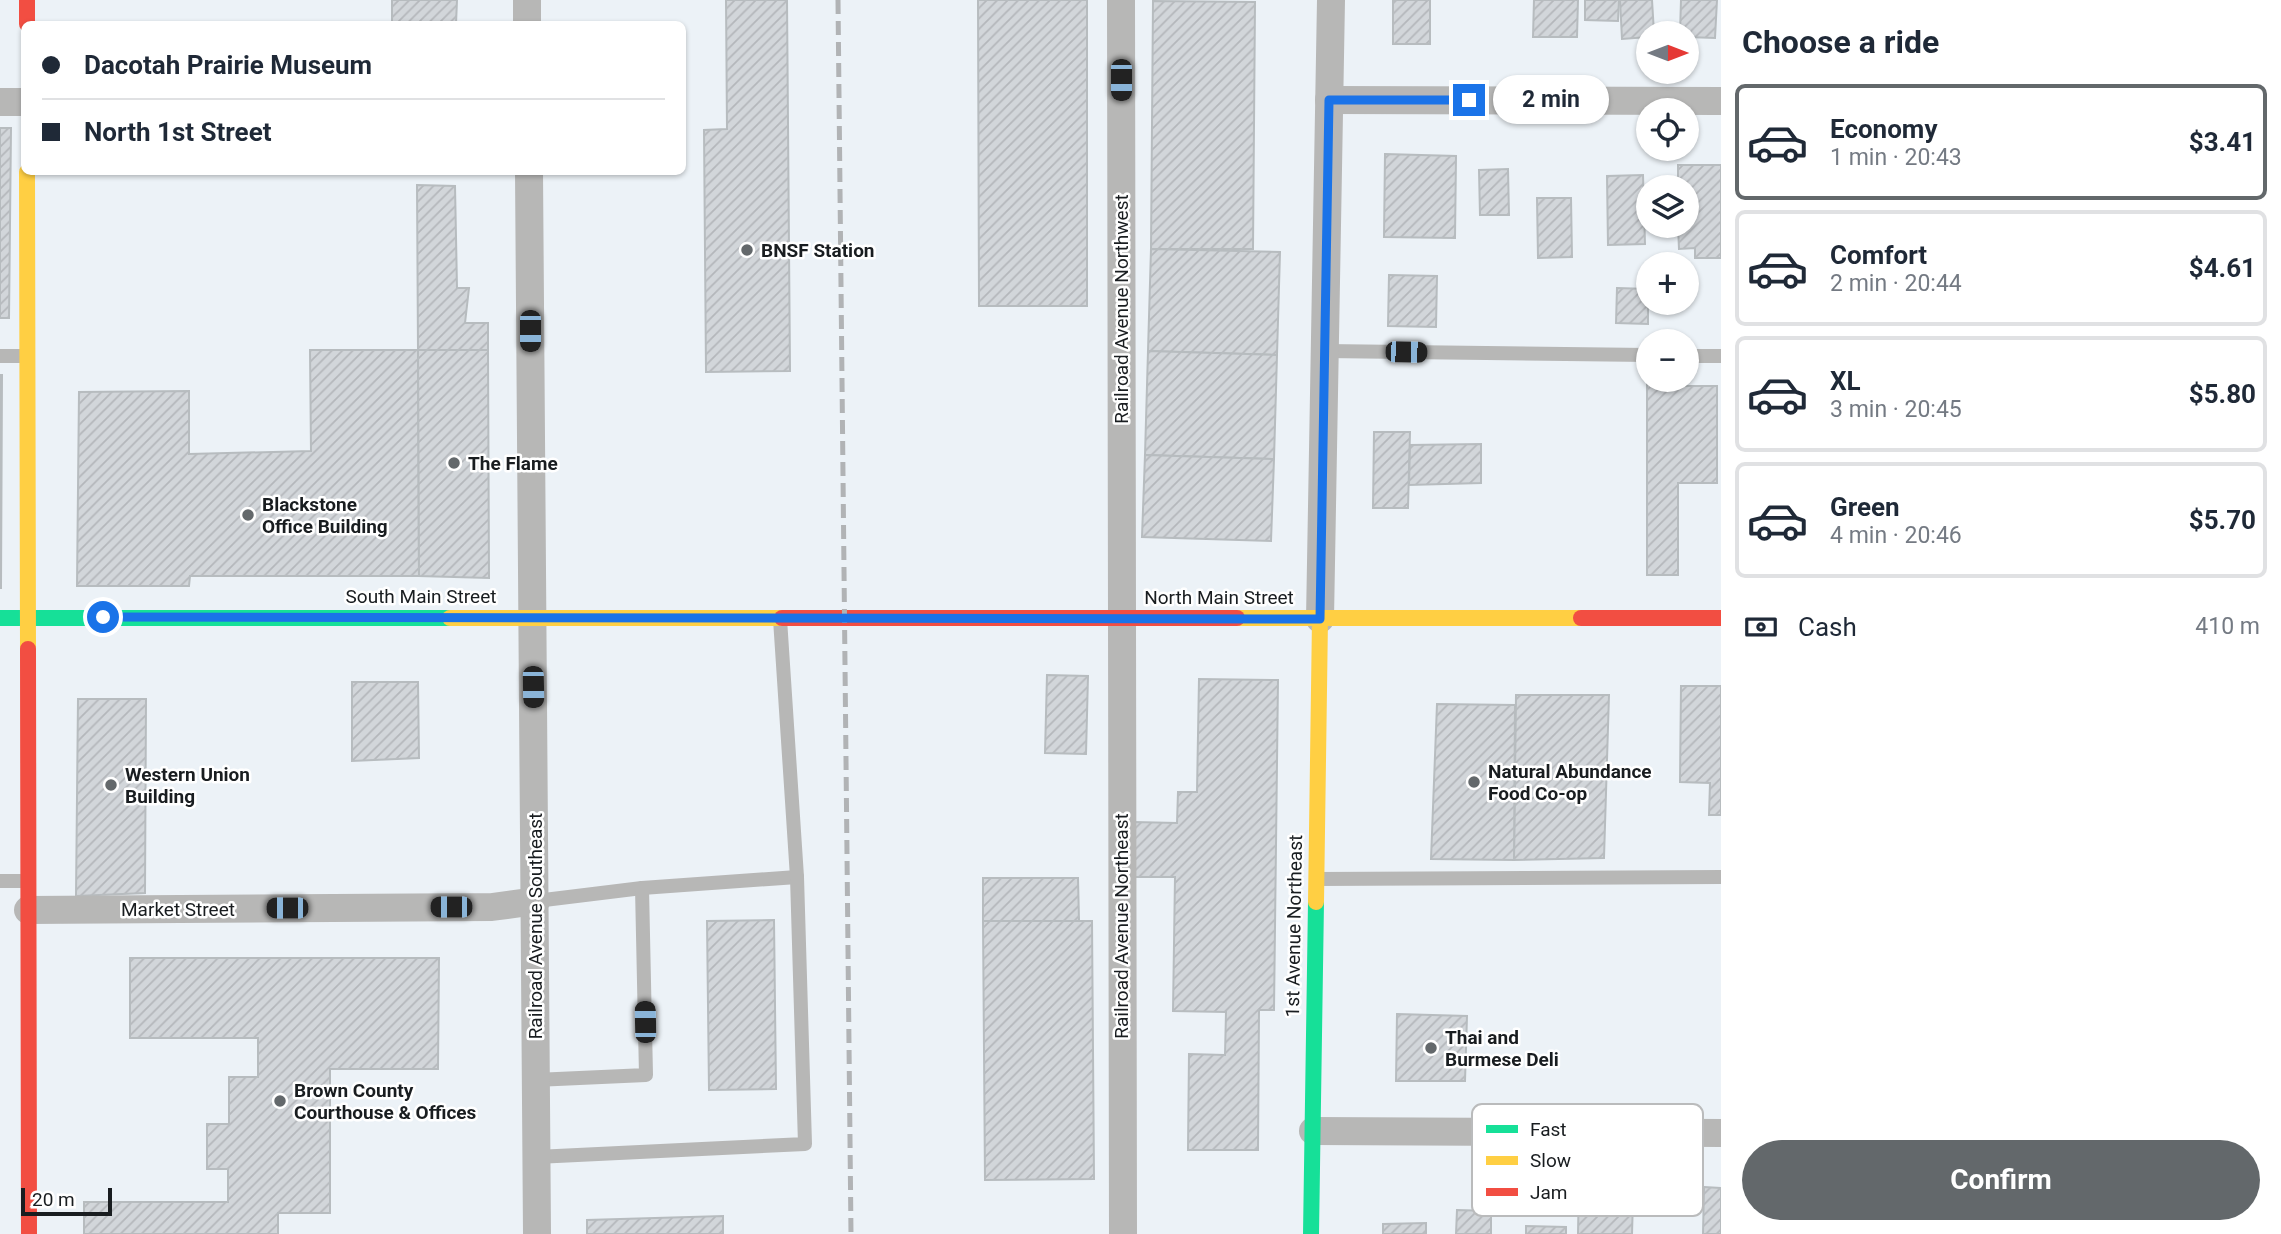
<!DOCTYPE html>
<meta charset="utf-8">
<style>
:root{--surface:#fff;--page:#f6f6f7;--text:#1f2937;--muted:#747a83;--line:#e0e1e3;--accent:#63686b}
body{margin:0;font-family:Roboto,sans-serif;background:var(--page);color:var(--text);height:100vh;display:flex;flex-direction:column;font-size:26px;white-space:nowrap}
*{box-sizing:border-box;margin:0}
p{font-size:23px;color:var(--muted)}
.icon{flex:none;width:38px;height:38px;fill:none;stroke:currentColor;stroke-width:2;stroke-linecap:round;stroke-linejoin:round}
.map{position:relative;flex:1;overflow:hidden}
.side{display:flex;flex-direction:column;background:var(--surface);width:560px}
.side>*{flex:none}
.guide{position:absolute;left:21px;top:21px;width:665px;height:154px;border-radius:10px;box-shadow:0 2px 5px #0004;display:grid;align-content:center;height:154px;padding:0 21px;background:var(--surface)}
.needle{width:46px;rotate:90deg}
.controls{position:absolute;left:1636px;top:21px;display:grid;gap:14px}
.controls a{display:grid;place-items:center;width:63px;height:63px;border-radius:50%;background:var(--surface);box-shadow:0 2px 5px #0004;font-size:35px}
.scale{position:absolute;left:21px;bottom:18px;width:91px;box-sizing:border-box;padding-left:7px;border:4px solid #191d20;border-top:0;font-size:19px;line-height:24px;white-space:nowrap;color:#191d20;-webkit-text-stroke:5px #fff;paint-order:stroke}
.end{position:absolute;width:32px;height:32px;margin:-16px;border:9px solid #1a73e8;background:#fff;box-shadow:0 0 0 4px #fff}
.from{border-radius:50%}
.bubble{position:absolute;height:49px;border-radius:24px;background:var(--surface);box-shadow:0 2px 5px #0004;font-size:23px;font-weight:700;line-height:49px;text-align:center}
.car{position:absolute;width:21px;height:42px;margin:-21px -10px;border-radius:9px;box-shadow:0 0 5px 2px #0007;background:linear-gradient(#222 24%,#8ab4d8 0 40%,#222 0 76%,#8ab4d8 0 86%,#222 0)}
.guide b{display:flex;align-items:center;gap:24px;height:66px;font-size:26px}
.guide b+b{border-top:2px solid var(--line)}
.guide i{width:18px;height:18px;background:var(--text)}
ul{padding:0;list-style:none}
li{display:flex;align-items:center;gap:21px;height:116px;margin:0 14px 10px;padding:0 7px;border:4px solid var(--line);border-radius:10px}
li div{flex:1}
li b{display:block;font-size:26px}
li em{font-style:normal;font-weight:700}
li.on{border-color:var(--accent)}
li>.icon{width:63px;height:63px;stroke-width:1.5}
h2{padding:0 21px;font-size:32px;line-height:84px}
.pay{display:flex;align-items:center;gap:18px;height:77px;padding:0 21px;font-size:26px}
.pay p{margin-inline-start:auto}
.action{display:flex;gap:14px;margin-top:auto;padding:14px 21px}
.action a{flex:1;height:80px;border-radius:42px;background:var(--accent);color:#fff;font-size:28px;font-weight:700;line-height:80px;text-align:center}
main{display:flex;flex:1;min-height:0}
.map>svg:first-child{display:block}
</style>
<main>
<div class="map">
<svg width="1721" height="1234" viewBox="0 0 1721 1234">
<defs>
<pattern id="building-hatch" width="6" height="6" patternUnits="userSpaceOnUse" patternTransform="scale(1.75)"><rect width="6" height="6" fill="#d2d6da"/><path d="M-1 1l2-2M0 6l6-6M5 7l2-2" fill="none" stroke="#b4b7bb"/></pattern>
</defs>
<rect width="100%" height="100%" fill="#ecf2f7"/>
<g fill="url(#building-hatch)" stroke="#b7bcbf" stroke-width="2">
<polygon points="392,0 457,0 456,24 392,24"/>
<polygon points="726,0 787,0 790,371 706,372 704,130 727,129"/>
<polygon points="978,0 1087,0 1087,306 979,306"/>
<rect x="1393" y="0" width="37" height="44"/>
<polygon points="1534,0 1578,0 1577,37 1533,37"/>
<polygon points="1585,0 1619,0 1618,21 1585,20"/>
<polygon points="1620,0 1652,0 1654,33 1648,33 1648,37 1622,39"/>
<polygon points="1681,0 1717,0 1715,38 1687,37 1687,33 1680,33"/>
<polygon points="1153,1 1255,2 1253,249 1151,249"/>
<polygon points="0,128 11,128 9,318 0,318"/>
<polygon points="1385,154 1456,156 1455,238 1384,237"/>
<polygon points="1678,165 1721,165 1721,258 1695,258 1695,248 1679,249 1678,226 1687,226 1687,187 1678,187"/>
<polygon points="1508,169 1509,215 1480,215 1479,170"/>
<polygon points="1643,175 1645,244 1608,245 1607,176"/>
<polygon points="417,185 455,186 457,288 469,288 465,323 488,323 488,350 418,350"/>
<polygon points="1537,198 1571,198 1572,257 1538,258"/>
<polygon points="1151,249 1280,252 1277,355 1148,351"/>
<polygon points="1389,275 1437,276 1436,327 1388,326"/>
<polygon points="1617,288 1648,289 1648,324 1616,323"/>
<polygon points="310,350 418,350 419,576 190,576 189,586 77,586 79,392 189,391 189,454 311,451"/>
<polygon points="418,350 488,350 489,578 419,576"/>
<polygon points="1148,351 1277,355 1274,459 1145,455"/>
<polygon points="1647,371 1648,380 1677,380 1677,386 1717,386 1717,483 1678,483 1678,575 1647,575"/>
<polygon points="0,375 2,375 1,588 0,588"/>
<polygon points="1374,432 1410,432 1408,508 1373,508"/>
<polygon points="1481,444 1481,483 1409,485 1410,445"/>
<polygon points="1145,455 1274,459 1271,541 1142,537"/>
<polygon points="1047,675 1088,676 1086,754 1045,753"/>
<polygon points="1199,679 1278,680 1274,1010 1259,1010 1258,1150 1188,1150 1189,1054 1225,1055 1226,1012 1173,1011 1175,877 1135,877 1135,822 1177,823 1178,792 1197,792"/>
<polygon points="352,682 418,682 419,758 352,761"/>
<polygon points="1681,686 1721,686 1721,815 1709,815 1710,783 1680,782"/>
<polygon points="1516,695 1609,695 1604,858 1514,860"/>
<polygon points="78,699 146,699 145,893 76,896"/>
<polygon points="1437,704 1515,705 1514,860 1431,859"/>
<polygon points="983,878 1078,878 1079,921 983,921"/>
<polygon points="774,920 776,1089 709,1090 707,921"/>
<polygon points="983,921 1092,921 1094,1179 985,1180"/>
<polygon points="130,958 439,958 438,1069 330,1069 330,1213 278,1213 278,1234 84,1234 84,1202 228,1202 228,1169 207,1169 207,1124 229,1124 229,1077 258,1077 258,1038 130,1038"/>
<polygon points="1397,1014 1467,1016 1465,1081 1396,1081"/>
<polygon points="1579,1181 1616,1182 1616,1198 1633,1199 1632,1234 1578,1234"/>
<polygon points="1704,1187 1721,1188 1721,1234 1703,1234"/>
<polygon points="1457,1210 1491,1211 1491,1234 1456,1234"/>
<polygon points="723,1216 723,1234 587,1234 587,1220"/>
<polygon points="1426,1223 1426,1234 1383,1234 1383,1224"/>
<polygon points="1526,1226 1566,1227 1566,1234 1526,1234"/>
</g>
<g fill="none" stroke-linecap="round" stroke-linejoin="round">
<g stroke="#b7b7b6" stroke-width="14">
<polyline points="1325,351 1648,355"/>
<polyline points="0,356 26,356"/>
<polyline points="1687,356 1721,356"/>
<polyline points="1317,879 1721,877"/>
<polyline points="0,881 27,881"/>
<polyline points="536,901 642,888 797,877"/>
<polyline points="535,1080 646,1075 642,888"/>
<polyline points="536,1157 805,1144 797,877 780,619"/>
</g>
<g stroke="#b7b7b6" stroke-width="28">
<polyline points="527,0 527,24"/>
<polyline points="1121,0 1123,1234"/>
<polyline points="1329,100 1721,101"/>
<polyline points="0,102 24,102"/>
<polyline points="529,172 537,1234"/>
<polyline points="1320,619 1331,0"/>
<polyline points="28,910 492,907 536,901"/>
<polyline points="1313,1131 1721,1133"/>
</g>
<g stroke="#16e098" stroke-width="16">
<polyline points="0,618 450,618"/>
<polyline points="1311,1234 1316,902"/>
</g>
<g stroke="#ffcf43" stroke-width="16">
<polyline points="27,172 28,649"/>
<polyline points="450,618 782,618"/>
<polyline points="1237,618 1581,618"/>
<polyline points="1316,902 1320,619"/>
</g>
<g stroke="#f24e42" stroke-width="16">
<polyline points="27,0 27,24"/>
<polyline points="782,618 1237,618"/>
<polyline points="1581,618 1721,618"/>
<polyline points="28,649 29,1234"/>
</g>
<polyline stroke="#b1b3b5" stroke-width="5" stroke-dasharray="14 7" stroke-linecap="butt" points="838,0 851,1234"/>
</g>
<g fill="none" stroke-linecap="round" stroke-linejoin="round">
<polyline stroke="#1a73e8" stroke-width="9" points="103,617 1320,619 1329,100 1469,100"/>
</g>
<g fill="#63686b" stroke="#fff" stroke-width="2.5">
<circle cx="747" cy="250" r="7"/>
<circle cx="454" cy="463" r="7"/>
<circle cx="248" cy="515" r="7"/>
<circle cx="1474" cy="782" r="7"/>
<circle cx="111" cy="785" r="7"/>
<circle cx="1431" cy="1048" r="7"/>
<circle cx="280" cy="1101" r="7"/>
</g>
<g text-anchor="middle" dominant-baseline="central" stroke-width="5" stroke-linejoin="round" paint-order="stroke">
<g font-size="19" font-weight="bold" fill="#191d20" stroke="#fff" text-anchor="start">
<text x="761" y="250">BNSF Station</text>
<text x="468" y="463">The Flame</text>
<text x="262" y="504">Blackstone<tspan x="262" dy="22">Office Building</tspan></text>
<text x="1488" y="771">Natural Abundance<tspan x="1488" dy="22">Food Co-op</tspan></text>
<text x="125" y="774">Western Union<tspan x="125" dy="22">Building</tspan></text>
<text x="1445" y="1037">Thai and<tspan x="1445" dy="22">Burmese Deli</tspan></text>
<text x="294" y="1090">Brown County<tspan x="294" dy="22">Courthouse &amp; Offices</tspan></text>
</g>
<g font-size="19" fill="#191d20" stroke="#fff">
<text transform="translate(1121 309) rotate(-90)">Railroad Avenue Northwest</text>
<text x="421" y="596">South Main Street</text>
<text x="1219" y="597">North Main Street</text>
<text x="178" y="909">Market Street</text>
<text transform="translate(535 926) rotate(-90)">Railroad Avenue Southeast</text>
<text transform="translate(1121 926) rotate(-90)">Railroad Avenue Northeast</text>
<text transform="translate(1294 926) rotate(-89)">1st Avenue Northeast</text>
</g>
</g>
<rect x="1472" y="1104" width="231" height="112" rx="10" fill="#fff" stroke="#babbbc" stroke-width="2"/>
<rect x="1486" y="1125" width="32" height="8" fill="#16e098"/>
<rect x="1486" y="1156" width="32" height="9" fill="#ffcf43"/>
<rect x="1486" y="1188" width="32" height="8" fill="#f24e42"/>
<g font-size="19" fill="#191d20">
<text x="1530" y="1136">Fast</text>
<text x="1530" y="1167">Slow</text>
<text x="1530" y="1199">Jam</text>
</g>
</svg>
<div class="controls">
<a><svg class="needle" viewBox="-14 -14 28 28"><path d="M0-13l5 13h-10z" fill="#e53935"/><path d="M0 13l5-13h-10z" fill="#747a83"/></svg></a>
<a><svg class="icon" aria-label="locate" viewBox="0 0 24 24"><circle cx="12" cy="12" r="6"/><path d="M12 2v4M12 18v4M2 12h4M18 12h4"/></svg></a>
<a><svg class="icon" aria-label="layers" viewBox="0 0 24 24"><path d="M12 4l9 5-9 5-9-5zM3 14l9 5 9-5"/></svg></a>
<a>+</a>
<a>−</a>
</div>
<div class="scale">20 m</div>
<i class="end from" style="left:103px;top:617px"></i>
<i class="end" style="left:1469px;top:100px"></i>
<div class="bubble" style="left:1493px;top:75px;width:116px">2 min</div>
<i class="car" style="left:1121px;top:80px;rotate:180deg"></i>
<i class="car" style="left:530px;top:331px;rotate:180deg"></i>
<i class="car" style="left:1406px;top:352px;rotate:91deg"></i>
<i class="car" style="left:533px;top:687px;rotate:179deg"></i>
<i class="car" style="left:451px;top:907px;rotate:270deg"></i>
<i class="car" style="left:287px;top:908px;rotate:270deg"></i>
<i class="car" style="left:645px;top:1022px;rotate:359deg"></i>
<div class="guide">
<b><i class="from"></i>Dacotah Prairie Museum</b>
<b><i></i>North 1st Street</b>
</div>
</div>
<section class="side">
<h2>Choose a ride</h2>
<ul>
<li class="on"><svg class="icon" aria-label="car" viewBox="0 0 24 24"><path d="M5 17H2v-5l4-1 3-4h7l3 4 3 1v5h-3M9 17h6M6 11h13"/><circle cx="7" cy="17" r="2"/><circle cx="17" cy="17" r="2"/></svg><div><b>Economy</b><p>1 min · 20:43</p></div><em>$3.41</em></li>
<li><svg class="icon" aria-label="car" viewBox="0 0 24 24"><path d="M5 17H2v-5l4-1 3-4h7l3 4 3 1v5h-3M9 17h6M6 11h13"/><circle cx="7" cy="17" r="2"/><circle cx="17" cy="17" r="2"/></svg><div><b>Comfort</b><p>2 min · 20:44</p></div><em>$4.61</em></li>
<li><svg class="icon" aria-label="car" viewBox="0 0 24 24"><path d="M5 17H2v-5l4-1 3-4h7l3 4 3 1v5h-3M9 17h6M6 11h13"/><circle cx="7" cy="17" r="2"/><circle cx="17" cy="17" r="2"/></svg><div><b>XL</b><p>3 min · 20:45</p></div><em>$5.80</em></li>
<li><svg class="icon" aria-label="car" viewBox="0 0 24 24"><path d="M5 17H2v-5l4-1 3-4h7l3 4 3 1v5h-3M9 17h6M6 11h13"/><circle cx="7" cy="17" r="2"/><circle cx="17" cy="17" r="2"/></svg><div><b>Green</b><p>4 min · 20:46</p></div><em>$5.70</em></li>
</ul>
<div class="pay"><svg class="icon" aria-label="cash" viewBox="0 0 24 24"><path d="M3 7h18v10H3z"/><circle cx="12" cy="12" r="2"/></svg>Cash<p>410 m</p></div>
<div class="action"><a>Confirm</a></div>
</section>
</main>
